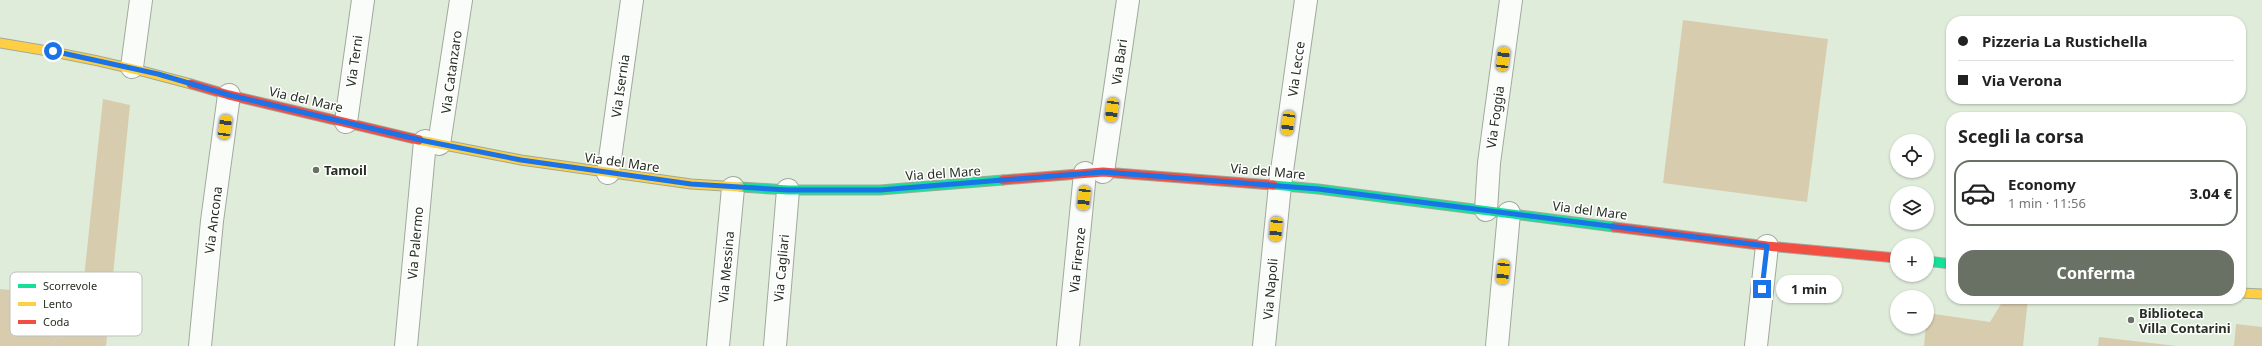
<!DOCTYPE html>
<html lang="it">
<meta charset="utf-8">
<style>
:root{--surface:#fff;--page:#f2f2f2;--text:#222;--muted:#767676;--line:#e0e0e0;--accent:#687163}
body{margin:0;font-family:"Noto Sans",sans-serif;background:var(--page);color:var(--text);height:100vh;display:flex;flex-direction:column;font-size:15px;white-space:nowrap}
*{box-sizing:border-box;margin:0}
p{font-size:13px;color:var(--muted)}
.icon{flex:none;width:22px;height:22px;fill:none;stroke:currentColor;stroke-width:2;stroke-linecap:round;stroke-linejoin:round}
.map{position:relative;flex:1;overflow:hidden}
.sheet{position:absolute;left:1946px;top:112px;width:300px;height:192px;display:flex;flex-direction:column;background:var(--surface);border-radius:16px;box-shadow:0 1px 3px #0004}
.sheet>*{flex:none}
.guide{position:absolute;left:1946px;top:16px;width:300px;height:88px;border-radius:16px;box-shadow:0 1px 3px #0004;display:grid;align-content:center;height:88px;padding:0 12px;background:var(--surface)}
.buttons{position:absolute;left:1890px;top:134px;display:grid;gap:8px}
.buttons a{display:grid;place-items:center;width:44px;height:44px;border-radius:50%;background:var(--surface);box-shadow:0 1px 3px #0004;font-size:20px}
.end{position:absolute;width:18px;height:18px;margin:-9px;border:5px solid #1a73e8;background:#fff;box-shadow:0 0 0 2px #fff}
.from{border-radius:50%}
.bubble{position:absolute;height:28px;border-radius:14px;background:var(--surface);box-shadow:0 1px 3px #0004;font-size:13px;font-weight:700;line-height:28px;text-align:center}
.car{position:absolute;width:12px;height:24px;margin:-12px -6px;border-radius:5px;box-shadow:0 0 3px 1px #0007;background:linear-gradient(#f5c518 24%,#345 0 40%,#f5c518 0 76%,#345 0 86%,#f5c518 0)}
.guide b{display:flex;align-items:center;gap:14px;height:38px;font-size:15px}
.guide b+b{border-top:1px solid var(--line)}
.guide i{width:10px;height:10px;background:var(--text)}
ul{padding:0;list-style:none}
li{display:flex;align-items:center;gap:12px;height:66px;margin:0 8px 6px;padding:0 4px;border:2px solid var(--line);border-radius:16px}
li div{flex:1}
li b{display:block;font-size:15px}
li em{font-style:normal;font-weight:700}
li.selected{border-color:var(--accent)}
li>.icon{width:36px;height:36px;stroke-width:1.5}
h2{padding:0 12px;font-size:18px;line-height:48px}
.button{display:flex;gap:8px;margin-top:auto;padding:8px 12px}
.button a{flex:1;height:46px;border-radius:16px;background:var(--accent);color:#fff;font-size:16px;font-weight:700;line-height:46px;text-align:center}
.map>svg:first-child{display:block}
</style>
<div class="map">
<svg width="2262" height="346" viewBox="0 0 2262 346">
<rect width="100%" height="100%" fill="#e0ecda"/>
<g fill="#d8ccaf">
<polygon points="1683,20 1828,39 1807,202 1663,183"/>
<polygon points="103,99 130,105 106,346 0,346 0,289 82,297"/>
<polygon points="2004,299 2028,299 2023,346 1924,346 1927,313 1990,322"/>
<polygon points="2236,324 2262,327 2262,346 2234,346"/>
<polygon points="2099,337 2177,346 2098,346"/>
</g>
<g fill="none" stroke-linecap="round" stroke-linejoin="round">
<g stroke="#a0a99c" stroke-width="24">
<g id="street">
<polyline points="132,67 141,0"/>
<polyline points="346,122 363,0"/>
<polyline points="439,144 461,0"/>
<polyline points="1103,172 1128,0"/>
<polyline points="608,173 632,0"/>
<polyline points="1486,210 1489,163 1511,0"/>
<polyline points="200,346 212,221 229,95"/>
<polyline points="406,346 425,141"/>
<polyline points="718,346 733,188"/>
<polyline points="775,346 788,190"/>
<polyline points="1068,346 1085,173"/>
<polyline points="1264,346 1280,185 1306,0"/>
<polyline points="1497,346 1509,213"/>
<polyline points="1756,346 1767,246"/>
</g>
</g>
<g stroke="#a0a99c" stroke-width="11">
<g id="fast">
<polyline points="1273,185 1318,189 1614,227"/>
<polyline points="740,187 788,190 880,190 1003,180"/>
<polyline points="1927,261 1951,264"/>
</g>
</g>
<g stroke="#a0a99c" stroke-width="11">
<g id="slow">
<path d="M0,43C65,53 127,66 191,84"/>
<polyline points="419,140 521,160 691,184 740,187"/>
<polyline points="2241,293 2262,294"/>
</g>
</g>
<g stroke="#a0a99c" stroke-width="11">
<g id="jam">
<polyline points="191,84 229,95 419,140"/>
<polyline points="1003,180 1103,172 1273,185"/>
<polyline points="1614,227 1767,246 1897,258"/>
</g>
</g>
<polyline stroke="#cfd2ce" stroke-width="2.5" stroke-dasharray="1 3" stroke-linecap="butt" points="49,346 69,328 73,297"/>
<use href="#street" stroke="#fafcf9" stroke-width="22"/>
<use href="#fast" stroke="#16e098" stroke-width="9"/>
<use href="#slow" stroke="#ffcf43" stroke-width="9"/>
<use href="#jam" stroke="#f24e42" stroke-width="9"/>
</g>
<g fill="none" stroke-linecap="round" stroke-linejoin="round">
<polyline stroke="#1a73e8" stroke-width="5" points="53,51 158,74 229,95 425,141 521,160 691,184 788,190 880,190 1103,172 1318,189 1767,246 1762,289"/>
</g>
<g fill="#687163" stroke="#fff" stroke-width="1.5">
<circle cx="316" cy="170" r="4"/>
<circle cx="2131" cy="320" r="4"/>
</g>
<g text-anchor="middle" dominant-baseline="central" stroke-width="3" stroke-linejoin="round" paint-order="stroke">
<g font-size="13" fill="#272f23" stroke="#fff">
<text transform="translate(354 61) rotate(-82)">Via Terni</text>
<text transform="translate(1119 62) rotate(-82)">Via Bari</text>
<text transform="translate(1296 69) rotate(-82)">Via Lecce</text>
<text transform="translate(451 72) rotate(-82)">Via Catanzaro</text>
<text transform="translate(620 86) rotate(-82)">Via Isernia</text>
<text transform="translate(306 99) rotate(13)">Via del Mare</text>
<text transform="translate(1495 117) rotate(-82)">Via Foggia</text>
<text transform="translate(622 162) rotate(8)">Via del Mare</text>
<text transform="translate(1268 171) rotate(5)">Via del Mare</text>
<text transform="translate(943 173) rotate(-4)">Via del Mare</text>
<text transform="translate(1590 210) rotate(7)">Via del Mare</text>
<text transform="translate(213 220) rotate(-83)">Via Ancona</text>
<text transform="translate(415 243) rotate(-85)">Via Palermo</text>
<text transform="translate(1077 260) rotate(-84)">Via Firenze</text>
<text transform="translate(726 267) rotate(-85)">Via Messina</text>
<text transform="translate(781 268) rotate(-85)">Via Cagliari</text>
<text transform="translate(1270 289) rotate(-85)">Via Napoli</text>
</g>
<g font-size="13" font-weight="bold" fill="#272f23" stroke="#fff" text-anchor="start">
<text x="324" y="170">Tamoil</text>
<text x="2139" y="313">Biblioteca<tspan x="2139" dy="15">Villa Contarini</tspan></text>
</g>
</g>
<rect x="10" y="272" width="132" height="64" rx="6" fill="#fff" stroke="#bec1bd" stroke-width="1"/>
<rect x="18" y="284" width="18" height="4" fill="#16e098"/>
<rect x="18" y="302" width="18" height="4" fill="#ffcf43"/>
<rect x="18" y="320" width="18" height="4" fill="#f24e42"/>
<g font-size="11" fill="#272f23">
<text x="43" y="290">Scorrevole</text>
<text x="43" y="308">Lento</text>
<text x="43" y="326">Coda</text>
</g>
</svg>
<div class="buttons">
<a><svg class="icon" aria-label="locate" viewBox="0 0 24 24"><circle cx="12" cy="12" r="6"/><path d="M12 2v4M12 18v4M2 12h4M18 12h4"/></svg></a>
<a><svg class="icon" aria-label="layers" viewBox="0 0 24 24"><path d="M12 4l9 5-9 5-9-5zM3 14l9 5 9-5"/></svg></a>
<a>+</a>
<a>−</a>
</div>
<i class="end from" style="left:53px;top:51px"></i>
<i class="end" style="left:1762px;top:289px"></i>
<div class="bubble" style="left:1776px;top:275px;width:66px">1 min</div>
<i class="car" style="left:1503px;top:59px;rotate:7deg"></i>
<i class="car" style="left:1112px;top:110px;rotate:188deg"></i>
<i class="car" style="left:1288px;top:123px;rotate:188deg"></i>
<i class="car" style="left:225px;top:127px;rotate:8deg"></i>
<i class="car" style="left:1084px;top:198px;rotate:186deg"></i>
<i class="car" style="left:1276px;top:229px;rotate:185deg"></i>
<i class="car" style="left:1503px;top:272px;rotate:185deg"></i>
<div class="guide">
<b><i class="from"></i>Pizzeria La Rustichella</b>
<b><i></i>Via Verona</b>
</div>
<section class="sheet">
<h2>Scegli la corsa</h2>
<ul>
<li class="selected"><svg class="icon" aria-label="car" viewBox="0 0 24 24"><path d="M5 17H2v-5l4-1 3-4h7l3 4 3 1v5h-3M9 17h6M6 11h13"/><circle cx="7" cy="17" r="2"/><circle cx="17" cy="17" r="2"/></svg><div><b>Economy</b><p>1 min · 11:56</p></div><em>3.04 €</em></li>
</ul>
<div class="button"><a>Conferma</a></div>
</section>
</div>
